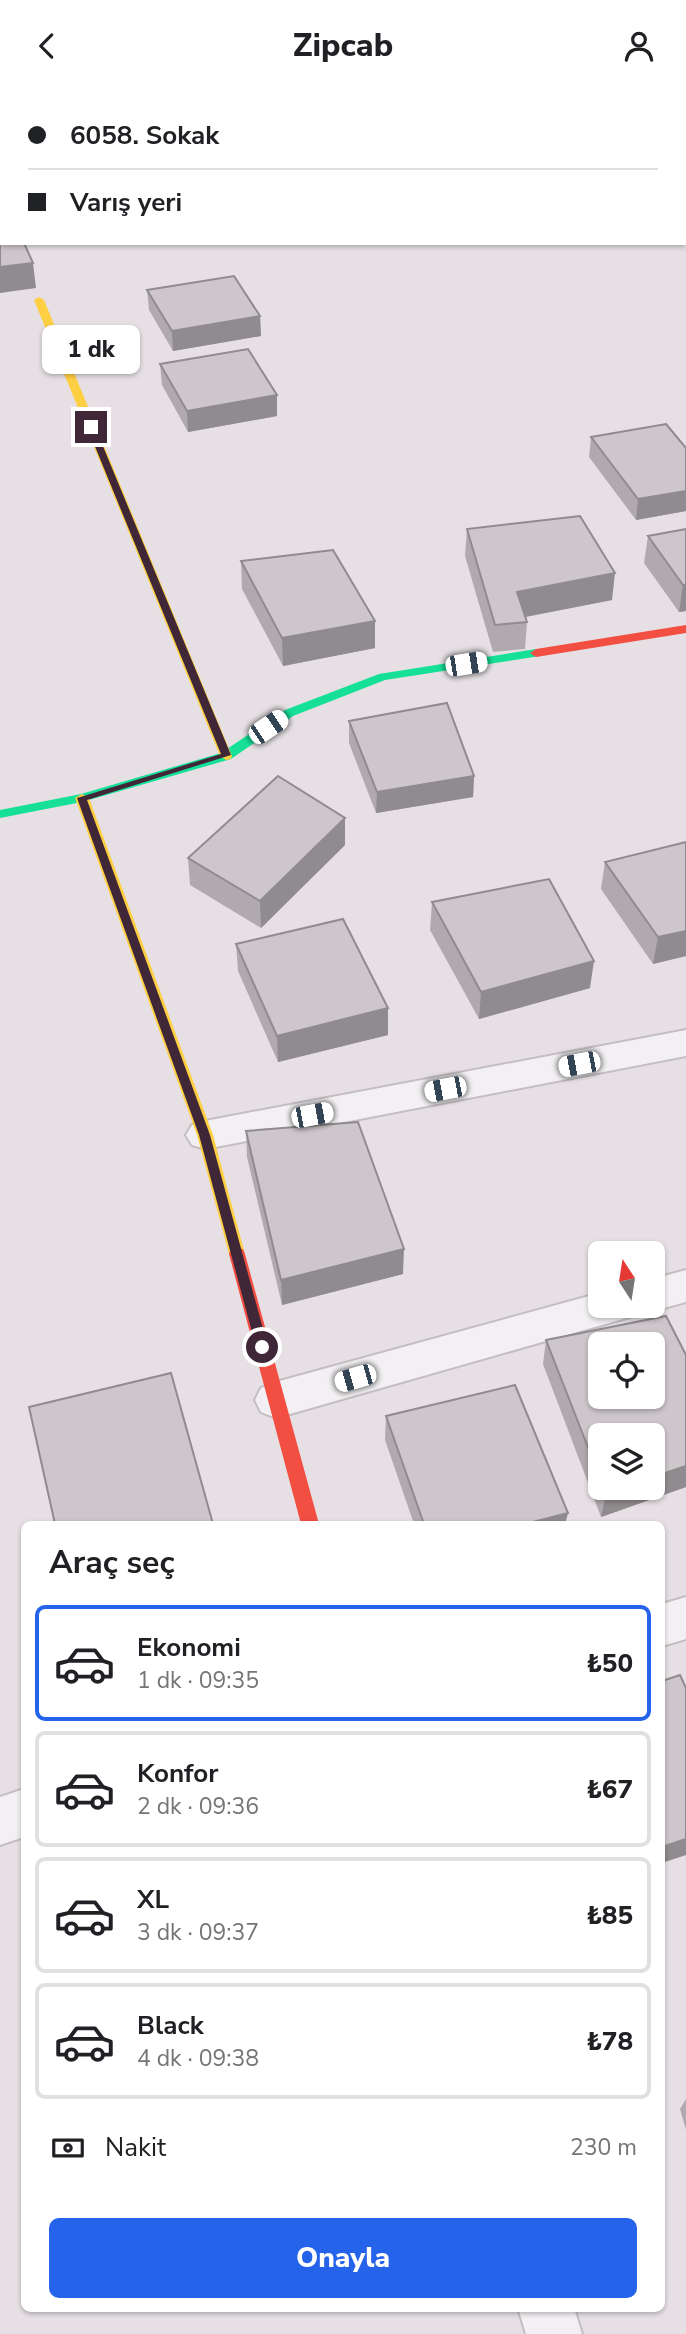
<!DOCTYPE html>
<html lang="tr">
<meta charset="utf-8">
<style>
:root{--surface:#fff;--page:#f6f6f6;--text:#202124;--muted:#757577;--line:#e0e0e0;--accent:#2563eb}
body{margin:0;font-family:"Nunito Sans",sans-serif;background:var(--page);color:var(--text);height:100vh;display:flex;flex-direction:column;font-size:26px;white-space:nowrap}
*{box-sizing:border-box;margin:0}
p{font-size:23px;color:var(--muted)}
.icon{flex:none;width:38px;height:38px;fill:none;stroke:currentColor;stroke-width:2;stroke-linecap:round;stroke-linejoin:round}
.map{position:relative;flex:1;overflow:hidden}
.panel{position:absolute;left:21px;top:1430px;width:644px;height:791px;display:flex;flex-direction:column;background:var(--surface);border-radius:10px;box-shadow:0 2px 5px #0004}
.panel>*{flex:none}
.guide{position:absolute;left:0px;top:0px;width:686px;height:154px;box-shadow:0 2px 5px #0004;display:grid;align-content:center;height:154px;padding:0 28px;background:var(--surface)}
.needle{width:46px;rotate:348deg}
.buttons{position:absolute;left:588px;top:1150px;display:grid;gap:14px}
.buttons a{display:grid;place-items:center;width:77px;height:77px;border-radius:10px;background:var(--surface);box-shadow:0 2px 5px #0004;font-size:35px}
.end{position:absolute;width:32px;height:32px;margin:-16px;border:9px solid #3f2737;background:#fff;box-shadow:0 0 0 4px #fff}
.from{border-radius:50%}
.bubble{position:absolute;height:49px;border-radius:10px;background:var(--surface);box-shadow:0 2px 5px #0004;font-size:23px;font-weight:800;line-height:49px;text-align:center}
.car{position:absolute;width:21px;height:42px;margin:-21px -10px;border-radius:9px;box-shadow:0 0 5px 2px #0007;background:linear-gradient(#fff 24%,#345 0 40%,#fff 0 76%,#345 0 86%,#fff 0)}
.guide b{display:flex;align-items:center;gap:24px;height:66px;font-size:26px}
.guide b+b{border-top:2px solid var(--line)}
.guide i{width:18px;height:18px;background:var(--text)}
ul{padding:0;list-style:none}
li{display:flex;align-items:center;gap:21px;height:116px;margin:0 14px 10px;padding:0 14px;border:4px solid var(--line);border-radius:10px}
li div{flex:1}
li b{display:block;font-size:26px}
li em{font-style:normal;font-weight:800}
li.on{border-color:var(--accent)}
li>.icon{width:63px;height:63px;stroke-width:1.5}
h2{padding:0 28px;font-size:32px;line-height:84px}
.pay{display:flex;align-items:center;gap:18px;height:77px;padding:0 28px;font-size:26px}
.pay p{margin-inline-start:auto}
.cta{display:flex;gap:14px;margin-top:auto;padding:14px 28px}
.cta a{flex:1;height:80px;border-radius:10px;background:var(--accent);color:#fff;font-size:28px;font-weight:800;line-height:80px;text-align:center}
header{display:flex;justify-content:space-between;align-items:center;height:91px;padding:0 28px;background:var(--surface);font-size:32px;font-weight:800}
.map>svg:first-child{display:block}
</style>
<header><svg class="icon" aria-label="back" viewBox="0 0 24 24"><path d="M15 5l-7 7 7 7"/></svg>Zipcab<svg class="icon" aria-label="person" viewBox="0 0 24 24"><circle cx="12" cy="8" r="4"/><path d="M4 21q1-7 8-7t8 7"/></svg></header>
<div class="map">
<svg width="686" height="2243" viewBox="0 0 686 2243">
<rect width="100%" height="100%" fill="#e6e0e4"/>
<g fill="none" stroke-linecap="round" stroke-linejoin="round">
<g stroke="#c4bec2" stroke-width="4">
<g id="street">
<polygon points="686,939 686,965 205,1058 192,1054 186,1044 192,1034 205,1030"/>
<polygon points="686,1179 686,1211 653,1220 639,1215 653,1214 653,1188"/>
<polygon points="600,1202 600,1214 636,1214 630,1226 276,1327 261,1321 255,1309 261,1297 276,1291"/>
<polygon points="686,1506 686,1548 662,1555 662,1513"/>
<polygon points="24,1698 24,1746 0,1754 0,1706"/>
<polygon points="518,2217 574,2217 582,2243 526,2243"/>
</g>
</g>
<use href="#street" fill="#f2f0f2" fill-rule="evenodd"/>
<g fill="#16e098" fill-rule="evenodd">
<polygon points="2,72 2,78 0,79 0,73"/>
<polygon points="536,558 542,562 540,565 385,589 293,625 231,668 82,711 0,727 0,719 81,703 221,662 285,619 379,583"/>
</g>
<g fill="#ffcf43" fill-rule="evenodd">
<polygon points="360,0 380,0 358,2"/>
<polygon points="539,0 558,0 537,2"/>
<polygon points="39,206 44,209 232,665 231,668 226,669 220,665 34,209"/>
<polygon points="82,703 89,707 213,1044 245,1163 243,1168 231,1168 229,1163 197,1044 75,707"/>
</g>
<g fill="#f24e42" fill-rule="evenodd">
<polygon points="686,534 686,542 536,566 530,562 536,558"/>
<polygon points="237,1157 243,1158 245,1163 319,1433 301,1433 229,1163 231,1158"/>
</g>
</g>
<g fill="#b0aaaf" fill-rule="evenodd">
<polygon points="147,199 260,225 261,245 173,260 149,219"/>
<polygon points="160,273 277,304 277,325 188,341 162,294"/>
<polygon points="591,346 686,357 686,420 636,429 589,366"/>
<polygon points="467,438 612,509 526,526 527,531 525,558 493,561 465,465"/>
<polygon points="686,438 686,520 679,521 644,472 648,445"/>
<polygon points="241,470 375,557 283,575 242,498"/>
<polygon points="349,630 474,685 473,706 376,722 349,652"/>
<polygon points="686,751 686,865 653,873 601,798 605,771"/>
<polygon points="345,754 261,837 190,794 188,767"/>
<polygon points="432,811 590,897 479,928 430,839"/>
<polygon points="236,853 388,944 278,971 238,880"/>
<polygon points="246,1040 403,1183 282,1214 247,1066"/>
<path d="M666,1225L686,1264V1396L601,1426L543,1273L546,1249ZM600,1253H653V1306H600ZM600,1344H653V1396H600Z"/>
<polygon points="386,1325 568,1422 565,1433 414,1433 385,1349"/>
<polygon points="686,2008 686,2039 680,2018"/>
</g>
<g fill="#908b8e">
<polygon points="33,172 36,197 0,202 0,176"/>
<polygon points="260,225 261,245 173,260 172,240"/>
<polygon points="277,304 277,325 188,341 187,320"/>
<polygon points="686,400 686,420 636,429 638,408"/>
<polygon points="615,482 612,509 514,528 517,501"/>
<polygon points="683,494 686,494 686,520 679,521"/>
<polygon points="375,530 375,557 283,575 282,547"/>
<polygon points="474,685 473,706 376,722 377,701"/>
<polygon points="345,727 345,754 261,837 260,810"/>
<polygon points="686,840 686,865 653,873 658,846"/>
<polygon points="594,870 590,897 479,928 481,901"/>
<polygon points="388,917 388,944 278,971 277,945"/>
<polygon points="404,1158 403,1183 282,1214 281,1189"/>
<polygon points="686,1375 686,1396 601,1426 606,1403 624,1396 653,1396 653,1386"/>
<polygon points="568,1422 565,1433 525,1433"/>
<polygon points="686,1748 686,1764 662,1772 662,1756"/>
</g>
<g fill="#cdc6cb" stroke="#908b8e" stroke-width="2" fill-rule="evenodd">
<polygon points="0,119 2,119 2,152 24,152 33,172 0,176"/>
<polygon points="234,185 260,225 172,240 147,199"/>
<polygon points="248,258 277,304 187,320 160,273"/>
<polygon points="666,333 686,357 686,400 638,408 591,346"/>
<polygon points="580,425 615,482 517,501 527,531 495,534 467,438"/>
<polygon points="686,438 686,494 683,494 648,445"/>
<polygon points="333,459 375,530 282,547 241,470"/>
<polygon points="447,612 474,685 377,701 349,630"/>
<polygon points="278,685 345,727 260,810 188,767"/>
<polygon points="686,751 686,840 658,846 605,771"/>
<polygon points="549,788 594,870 481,901 432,811"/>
<polygon points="343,828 388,917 277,945 236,853"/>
<polygon points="358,1031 404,1158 281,1189 246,1040"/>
<path d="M666,1225L686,1264V1375L653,1386V1344H600V1387L546,1249ZM600,1253H653V1306H600Z"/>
<polygon points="171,1282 213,1433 55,1433 29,1316"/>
<polygon points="515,1294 568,1422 525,1433 424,1433 386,1325"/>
<polygon points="604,1396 624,1396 606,1403"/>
<polygon points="680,1584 686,1597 686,1748 662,1756 662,1590"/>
</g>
<polygon fill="#3f2737" points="91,333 95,336 231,664 87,709 210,1044 268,1256 262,1261 256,1256 199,1044 77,707 221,663 87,336"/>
</svg>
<div class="buttons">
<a><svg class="needle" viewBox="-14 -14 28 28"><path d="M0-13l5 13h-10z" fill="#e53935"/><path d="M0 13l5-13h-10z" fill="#757577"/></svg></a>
<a><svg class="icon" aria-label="locate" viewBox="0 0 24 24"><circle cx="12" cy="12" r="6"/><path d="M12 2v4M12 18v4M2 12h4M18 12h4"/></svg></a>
<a><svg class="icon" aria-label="layers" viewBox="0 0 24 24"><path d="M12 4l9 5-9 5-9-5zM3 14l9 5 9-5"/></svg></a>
</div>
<i class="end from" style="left:262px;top:1256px"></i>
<i class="end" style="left:91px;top:336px"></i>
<div class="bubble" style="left:42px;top:234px;width:98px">1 dk</div>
<i class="car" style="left:466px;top:573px;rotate:81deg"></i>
<i class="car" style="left:268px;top:636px;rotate:56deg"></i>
<i class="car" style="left:579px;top:973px;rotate:259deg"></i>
<i class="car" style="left:445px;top:998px;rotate:259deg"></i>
<i class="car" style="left:312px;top:1024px;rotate:79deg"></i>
<i class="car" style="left:355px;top:1287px;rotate:254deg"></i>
<div class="guide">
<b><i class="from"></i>6058. Sokak</b>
<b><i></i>Varış yeri</b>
</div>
<section class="panel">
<h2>Araç seç</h2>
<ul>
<li class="on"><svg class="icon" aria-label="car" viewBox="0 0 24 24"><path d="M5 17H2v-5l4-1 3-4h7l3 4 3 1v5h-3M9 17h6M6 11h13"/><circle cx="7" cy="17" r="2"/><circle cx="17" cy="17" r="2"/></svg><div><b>Ekonomi</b><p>1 dk · 09:35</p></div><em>₺50</em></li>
<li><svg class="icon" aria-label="car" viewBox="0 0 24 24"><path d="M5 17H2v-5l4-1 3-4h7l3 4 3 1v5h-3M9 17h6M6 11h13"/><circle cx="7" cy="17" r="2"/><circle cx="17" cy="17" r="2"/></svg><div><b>Konfor</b><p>2 dk · 09:36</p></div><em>₺67</em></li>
<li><svg class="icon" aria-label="car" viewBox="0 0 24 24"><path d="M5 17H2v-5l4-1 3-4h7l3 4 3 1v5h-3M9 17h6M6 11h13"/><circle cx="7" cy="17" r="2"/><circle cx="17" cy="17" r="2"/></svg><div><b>XL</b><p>3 dk · 09:37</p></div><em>₺85</em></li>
<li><svg class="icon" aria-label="car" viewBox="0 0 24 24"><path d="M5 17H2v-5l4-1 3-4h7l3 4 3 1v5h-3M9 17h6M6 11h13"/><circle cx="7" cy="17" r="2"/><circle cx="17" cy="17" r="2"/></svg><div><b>Black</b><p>4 dk · 09:38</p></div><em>₺78</em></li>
</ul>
<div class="pay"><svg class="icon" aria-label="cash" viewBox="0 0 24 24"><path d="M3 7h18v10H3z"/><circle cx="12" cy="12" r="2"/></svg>Nakit<p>230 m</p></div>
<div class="cta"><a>Onayla</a></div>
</section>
</div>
